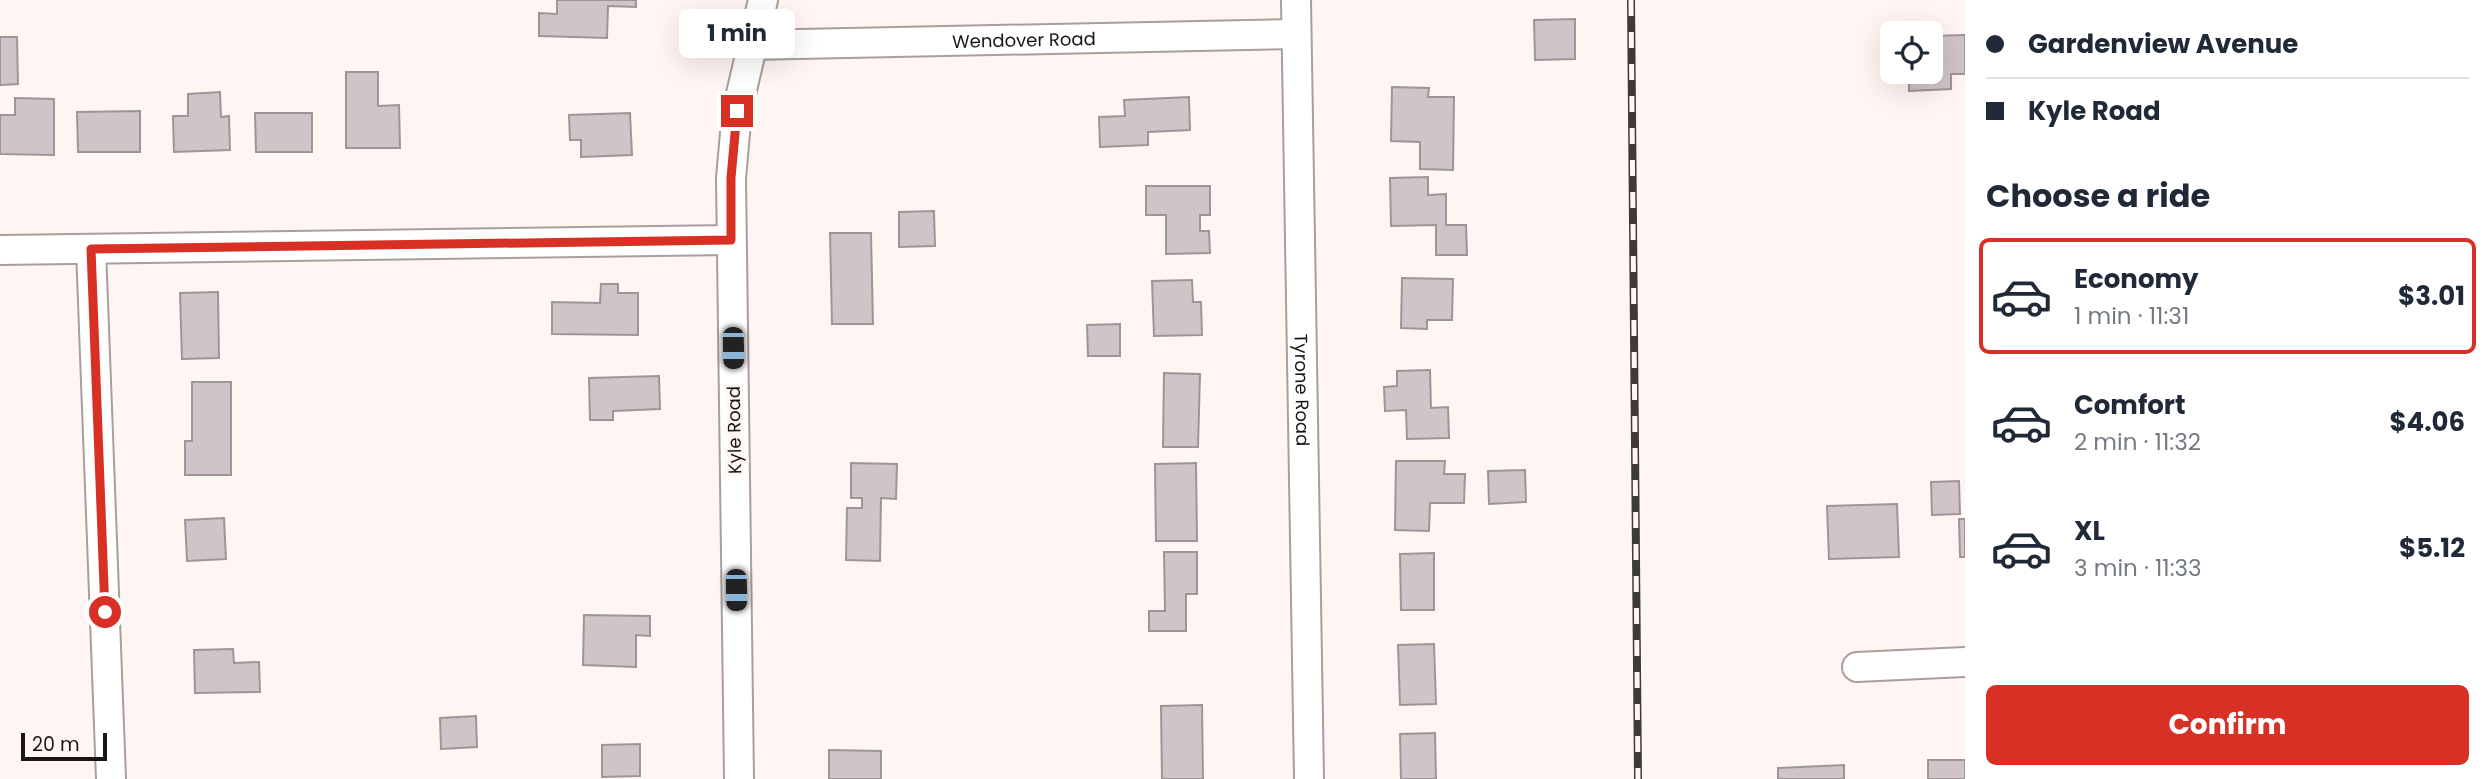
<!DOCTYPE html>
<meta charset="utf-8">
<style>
:root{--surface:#fff;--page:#f6f6f7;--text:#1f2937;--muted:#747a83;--line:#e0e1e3;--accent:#d93025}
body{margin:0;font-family:Poppins,sans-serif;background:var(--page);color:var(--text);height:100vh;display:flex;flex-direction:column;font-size:26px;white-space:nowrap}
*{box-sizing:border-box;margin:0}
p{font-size:23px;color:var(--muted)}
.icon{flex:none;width:38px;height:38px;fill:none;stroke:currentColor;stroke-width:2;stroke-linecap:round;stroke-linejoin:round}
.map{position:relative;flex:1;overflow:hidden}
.side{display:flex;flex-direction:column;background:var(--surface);width:525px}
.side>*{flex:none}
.guide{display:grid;align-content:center;height:154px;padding:0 21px;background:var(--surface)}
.controls{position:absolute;left:1880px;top:21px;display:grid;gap:14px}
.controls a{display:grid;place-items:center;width:63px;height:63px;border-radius:10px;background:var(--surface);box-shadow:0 7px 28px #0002;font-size:35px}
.scale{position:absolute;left:21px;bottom:18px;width:86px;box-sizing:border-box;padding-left:7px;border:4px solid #1a1615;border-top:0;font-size:19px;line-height:24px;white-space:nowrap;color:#1a1615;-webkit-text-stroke:5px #fff6f3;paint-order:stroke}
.end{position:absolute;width:32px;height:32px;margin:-16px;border:9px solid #d93025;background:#fff;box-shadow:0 0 0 4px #fff}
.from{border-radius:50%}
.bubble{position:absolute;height:49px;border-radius:10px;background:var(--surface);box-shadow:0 7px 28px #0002;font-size:23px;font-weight:700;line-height:49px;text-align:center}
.car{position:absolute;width:21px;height:42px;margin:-21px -10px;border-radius:9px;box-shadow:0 0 5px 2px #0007;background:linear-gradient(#222 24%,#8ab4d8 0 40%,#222 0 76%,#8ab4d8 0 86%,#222 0)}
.guide b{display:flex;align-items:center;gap:24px;height:66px;font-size:26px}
.guide b+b{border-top:2px solid var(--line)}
.guide i{width:18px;height:18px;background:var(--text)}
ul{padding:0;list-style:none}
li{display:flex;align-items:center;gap:21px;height:116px;margin:0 14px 10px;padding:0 7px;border:4px solid transparent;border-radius:10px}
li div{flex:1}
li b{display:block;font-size:26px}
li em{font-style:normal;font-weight:700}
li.current{border-color:var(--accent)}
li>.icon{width:63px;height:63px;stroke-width:1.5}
h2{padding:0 21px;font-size:32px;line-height:84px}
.cta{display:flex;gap:14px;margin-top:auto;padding:14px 21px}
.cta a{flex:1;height:80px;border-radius:10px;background:var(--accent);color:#fff;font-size:28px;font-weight:700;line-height:80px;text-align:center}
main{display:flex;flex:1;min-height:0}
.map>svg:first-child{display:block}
</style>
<main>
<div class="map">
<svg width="1965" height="779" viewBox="0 0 1965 779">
<rect width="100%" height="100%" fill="#fff6f3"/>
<g fill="#d0c4c8" stroke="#9f9498" stroke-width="2">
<polygon points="557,0 636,0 636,7 608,6 607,38 539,36 539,13 557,14"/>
<polygon points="1575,19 1575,59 1535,60 1534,20"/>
<polygon points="1965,35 1965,74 1951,74 1951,89 1909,91 1909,75 1886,76 1886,37 1892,37 1892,72 1930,72 1930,36"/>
<polygon points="0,37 17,37 18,84 0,85"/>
<polygon points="346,72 378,72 378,106 399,105 400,148 346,148"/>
<polygon points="1392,87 1429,88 1428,97 1454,97 1453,170 1420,169 1420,142 1391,141"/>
<polygon points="220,92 221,117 229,116 230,150 174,152 173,116 188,116 188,94"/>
<polygon points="1189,97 1190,130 1148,132 1148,145 1100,147 1099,117 1125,116 1124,100"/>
<polygon points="15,98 54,99 54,155 0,154 0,115 15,115"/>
<polygon points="140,111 140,152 78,152 77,112"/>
<polygon points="255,113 312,113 312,152 256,152"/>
<polygon points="630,113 632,155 581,157 581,140 570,140 569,115"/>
<polygon points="1428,177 1428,195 1446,194 1446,225 1466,225 1467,255 1436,255 1436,225 1391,226 1390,178"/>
<polygon points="1146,186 1210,186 1210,215 1200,215 1200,231 1209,231 1210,253 1166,254 1166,215 1146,215"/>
<polygon points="934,211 935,246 899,247 899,212"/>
<polygon points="830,233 871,233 873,324 832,324"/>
<polygon points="1402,278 1453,279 1452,320 1427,320 1427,329 1401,328"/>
<polygon points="1192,280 1193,302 1201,302 1202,335 1154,336 1152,281"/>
<polygon points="601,284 618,284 618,293 638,293 638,335 552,334 552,302 600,303"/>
<polygon points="218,292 219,358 182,359 180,293"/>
<polygon points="1120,324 1120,356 1088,356 1087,325"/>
<polygon points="1430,370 1431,408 1448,407 1449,438 1407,439 1406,410 1385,411 1384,387 1397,386 1397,371"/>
<polygon points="1164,373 1200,374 1198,447 1163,447"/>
<polygon points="659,376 660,409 613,411 613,420 590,420 589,378"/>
<polygon points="192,382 231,382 231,475 185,475 185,441 192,441"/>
<polygon points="1396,461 1445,461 1444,474 1465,474 1464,503 1430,503 1429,531 1395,530"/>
<polygon points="851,463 897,464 896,499 881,498 880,561 846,560 847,508 862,508 862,498 851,498"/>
<polygon points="1196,463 1197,541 1156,541 1155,464"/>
<polygon points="1525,470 1526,502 1489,504 1488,471"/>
<polygon points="1959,481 1960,514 1932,515 1931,482"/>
<polygon points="1897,504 1899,557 1829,559 1827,506"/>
<polygon points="224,518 226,559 187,561 185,520"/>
<polygon points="1959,519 1965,519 1965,557 1960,557"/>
<polygon points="1164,552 1197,552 1197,594 1186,594 1186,631 1149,631 1149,611 1165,611"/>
<polygon points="1434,553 1434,610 1401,610 1400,554"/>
<polygon points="584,615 650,616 650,636 636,635 636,667 583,665"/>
<polygon points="1434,644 1436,704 1400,705 1398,645"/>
<polygon points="233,649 234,663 259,662 260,692 195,693 194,650"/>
<polygon points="1202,705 1203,779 1162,779 1161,706"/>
<polygon points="476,716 477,747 441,749 440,718"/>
<polygon points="1435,733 1436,779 1401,779 1400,734"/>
<polygon points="640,744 640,776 602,777 602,745"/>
<polygon points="829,750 881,751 881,779 829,779"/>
<rect x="1928" y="760" width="37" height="19"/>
<polygon points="1844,765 1844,779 1778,779 1778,768"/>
</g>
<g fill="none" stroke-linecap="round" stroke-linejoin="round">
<g stroke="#a99e9b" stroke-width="32">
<g id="minor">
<path id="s1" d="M1296,0L1309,779"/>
<path id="s2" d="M751,45L1296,34"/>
<polyline points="91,249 111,779"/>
<polyline points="0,250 731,240"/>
<polyline points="1857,667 1965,662"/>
<polyline points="739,779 731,178 737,111 763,0"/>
</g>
</g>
<use href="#minor" stroke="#fff" stroke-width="28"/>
<g stroke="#3e3a38" stroke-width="8">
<polyline id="rail" points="1631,0 1638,779"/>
</g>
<use href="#rail" stroke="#fff6f3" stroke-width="5" stroke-dasharray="16" stroke-linecap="butt"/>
</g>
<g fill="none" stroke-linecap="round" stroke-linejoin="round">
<polyline stroke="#d93025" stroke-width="9" points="105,612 91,249 731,240 731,178 737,111"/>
</g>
<g text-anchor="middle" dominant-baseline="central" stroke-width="7" stroke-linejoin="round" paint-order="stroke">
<g font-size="18" fill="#1a1615" stroke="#fff6f3">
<text stroke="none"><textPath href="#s2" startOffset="273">Wendover Road</textPath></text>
<text stroke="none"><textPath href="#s1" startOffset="390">Tyrone Road</textPath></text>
<text transform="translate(734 430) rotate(-91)">Kyle Road</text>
</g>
</g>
</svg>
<div class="controls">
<a><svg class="icon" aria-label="locate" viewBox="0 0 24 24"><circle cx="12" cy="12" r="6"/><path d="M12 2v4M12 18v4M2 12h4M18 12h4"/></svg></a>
</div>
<div class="scale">20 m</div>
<i class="end from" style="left:105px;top:612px"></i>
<i class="end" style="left:737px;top:111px"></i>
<div class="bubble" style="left:679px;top:9px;width:116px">1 min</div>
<i class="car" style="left:733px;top:348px;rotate:179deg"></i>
<i class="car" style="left:736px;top:590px;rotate:179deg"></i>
</div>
<section class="side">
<div class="guide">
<b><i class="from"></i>Gardenview Avenue</b>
<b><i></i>Kyle Road</b>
</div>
<h2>Choose a ride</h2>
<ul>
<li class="current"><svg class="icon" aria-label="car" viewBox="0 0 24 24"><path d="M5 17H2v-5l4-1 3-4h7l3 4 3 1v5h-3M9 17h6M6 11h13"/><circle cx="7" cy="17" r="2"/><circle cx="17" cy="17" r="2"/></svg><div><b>Economy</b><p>1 min · 11:31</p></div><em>$3.01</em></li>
<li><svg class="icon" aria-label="car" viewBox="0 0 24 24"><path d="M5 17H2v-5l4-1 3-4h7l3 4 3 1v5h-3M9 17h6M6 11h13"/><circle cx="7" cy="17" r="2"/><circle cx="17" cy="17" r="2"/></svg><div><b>Comfort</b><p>2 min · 11:32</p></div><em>$4.06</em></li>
<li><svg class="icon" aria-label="car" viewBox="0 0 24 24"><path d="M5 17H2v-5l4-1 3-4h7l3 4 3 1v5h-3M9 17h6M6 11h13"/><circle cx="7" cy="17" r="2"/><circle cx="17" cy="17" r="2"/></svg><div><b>XL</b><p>3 min · 11:33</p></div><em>$5.12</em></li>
</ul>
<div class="cta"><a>Confirm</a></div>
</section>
</main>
